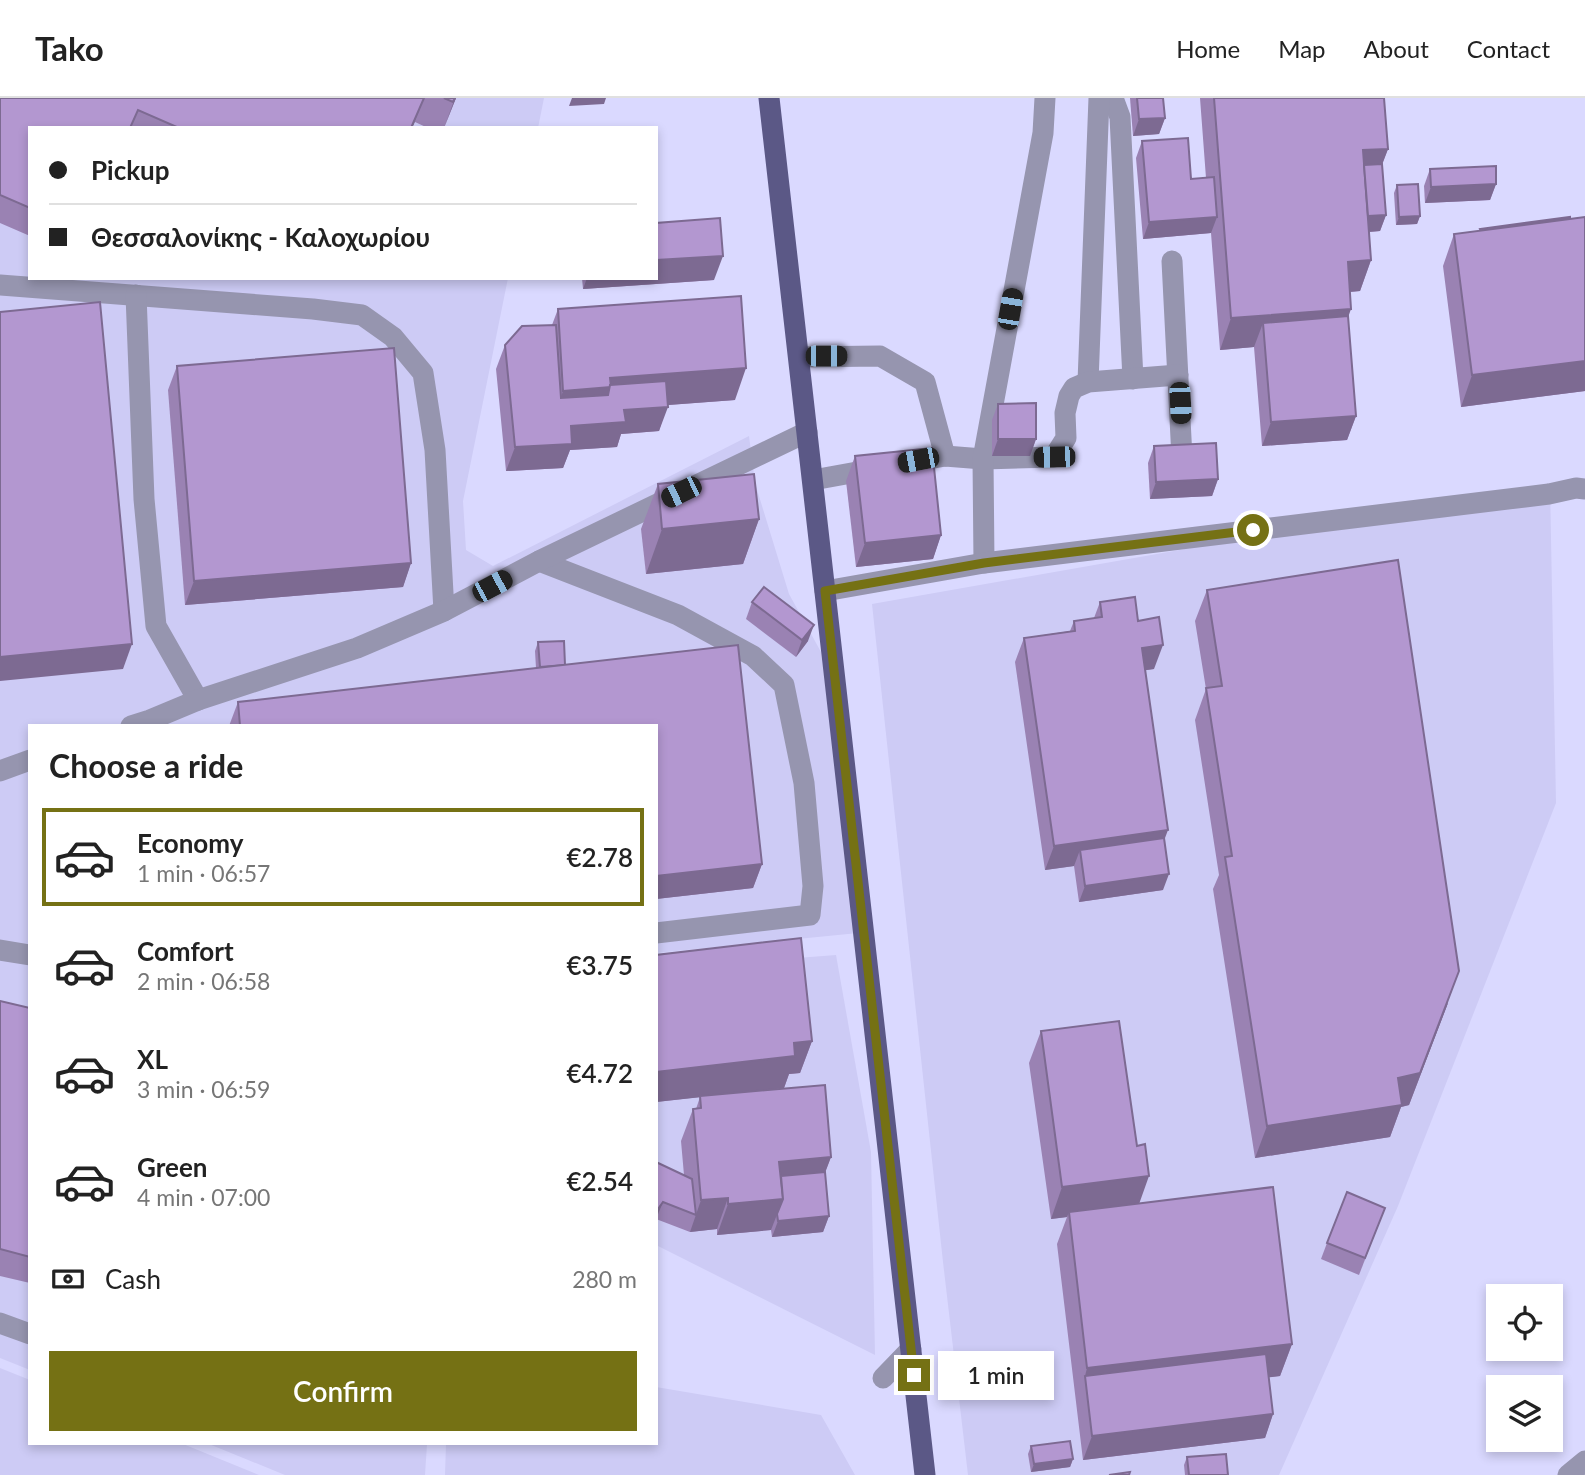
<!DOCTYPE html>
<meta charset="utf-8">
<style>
:root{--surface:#fff;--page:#f2f2f2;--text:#222;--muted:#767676;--line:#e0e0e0;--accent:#757114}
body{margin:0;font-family:Lato,sans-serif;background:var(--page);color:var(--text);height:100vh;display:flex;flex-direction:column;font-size:26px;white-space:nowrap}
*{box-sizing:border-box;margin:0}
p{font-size:23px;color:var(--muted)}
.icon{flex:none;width:38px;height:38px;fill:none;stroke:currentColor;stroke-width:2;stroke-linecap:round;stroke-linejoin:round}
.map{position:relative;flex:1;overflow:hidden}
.panel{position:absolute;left:28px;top:626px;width:630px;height:721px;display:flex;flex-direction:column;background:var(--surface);border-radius:0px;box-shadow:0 4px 10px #0003}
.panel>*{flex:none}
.hud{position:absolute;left:28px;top:28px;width:630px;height:154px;border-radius:0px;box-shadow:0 4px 10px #0003;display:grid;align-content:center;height:154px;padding:0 21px;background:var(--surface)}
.tools{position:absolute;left:1486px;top:1186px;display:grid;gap:14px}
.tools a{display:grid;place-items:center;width:77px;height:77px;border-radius:0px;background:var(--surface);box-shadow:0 4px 10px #0003;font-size:35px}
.end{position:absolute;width:32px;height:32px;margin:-16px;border:9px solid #757114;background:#fff;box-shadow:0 0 0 4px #fff}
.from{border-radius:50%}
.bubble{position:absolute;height:49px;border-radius:0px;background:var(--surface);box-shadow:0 4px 10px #0003;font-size:23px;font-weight:600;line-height:49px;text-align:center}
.car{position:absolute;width:21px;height:42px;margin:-21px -10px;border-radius:9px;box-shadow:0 0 5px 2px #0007;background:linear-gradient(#222 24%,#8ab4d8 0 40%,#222 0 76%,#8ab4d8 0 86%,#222 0)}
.hud b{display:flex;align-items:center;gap:24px;height:66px;font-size:26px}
.hud b+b{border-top:2px solid var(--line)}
.hud i{width:18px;height:18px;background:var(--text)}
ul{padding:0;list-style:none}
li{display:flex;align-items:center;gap:21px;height:98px;margin:0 14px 10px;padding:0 7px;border:4px solid transparent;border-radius:0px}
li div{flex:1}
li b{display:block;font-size:26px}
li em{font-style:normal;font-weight:600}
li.current{border-color:var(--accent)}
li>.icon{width:63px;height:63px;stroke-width:1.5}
h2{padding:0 21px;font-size:32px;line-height:84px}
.pay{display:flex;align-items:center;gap:18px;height:77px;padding:0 21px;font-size:26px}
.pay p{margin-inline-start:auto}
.button{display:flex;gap:14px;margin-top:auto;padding:14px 21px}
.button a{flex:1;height:80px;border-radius:0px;background:var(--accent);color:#fff;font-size:28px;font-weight:600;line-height:80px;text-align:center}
header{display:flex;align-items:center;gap:42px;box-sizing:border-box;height:98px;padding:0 35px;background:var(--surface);border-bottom:2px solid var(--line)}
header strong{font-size:33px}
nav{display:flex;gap:38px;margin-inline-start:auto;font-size:24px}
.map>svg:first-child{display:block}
</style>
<header>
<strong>Tako</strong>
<nav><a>Home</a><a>Map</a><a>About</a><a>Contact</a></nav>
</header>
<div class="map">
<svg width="1585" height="1377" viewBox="0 0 1585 1377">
<rect width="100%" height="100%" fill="#dad9ff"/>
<g fill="#cdcbf5">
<polygon points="0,0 544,0 538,30 30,30 30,180 508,180 463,403 466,452 493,468 749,338 755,385 789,496 821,554 858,835 656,855 656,628 30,628 30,1272 0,1260"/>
<polygon points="1550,387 1556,705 1398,1108 1279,1377 968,1377 943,1164 872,506"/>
<polygon points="836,857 871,1054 875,1257 656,1147 656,871"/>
<polygon points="0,1270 30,1282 30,1346 183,1346 259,1377 0,1377"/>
<polygon points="656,1289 821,1317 855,1377 445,1377 446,1346 656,1346"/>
<polygon points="209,1346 427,1346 425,1377 285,1377"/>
</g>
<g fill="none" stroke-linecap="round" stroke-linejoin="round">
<g stroke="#9695af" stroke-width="21">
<polyline points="1113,0 1120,19 1133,281"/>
<polyline points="1172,163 1182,360"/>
<polyline points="0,187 313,211 362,217 393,239 423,275 435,352 444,513"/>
<polyline points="136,197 144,401 156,528 198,602"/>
<polyline points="799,259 880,258 925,284 945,358"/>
<polyline points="1088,284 1099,0"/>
<polyline points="813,382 945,358 983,361 1054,359 1066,340 1065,315 1069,298 1074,290 1088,284 1178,277"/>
<polyline points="539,463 678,517 753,558 784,587 804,685 813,788 810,817 656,835"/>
<polyline points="984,465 983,361 1043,35 1045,0"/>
<polyline points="825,493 984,465 1549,396 1576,390 1585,391"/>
<polyline points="131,628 150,622 198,602 357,550 444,513 539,463 807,334"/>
<polyline points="0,673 30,662"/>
<polyline points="0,852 30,857"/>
<polyline points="0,1225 30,1236"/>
<polyline points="883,1280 911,1251"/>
<polyline points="1568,1377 1585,1363"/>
</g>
<polyline stroke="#5b5886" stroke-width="21" points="769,0 925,1377"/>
</g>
<g fill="#9a82b3">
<polygon points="0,0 456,0 444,30 428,30 415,24 412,30 30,30 30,138 0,125"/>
<polygon points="1130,0 1163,0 1165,20 1159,36 1133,38"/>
<polygon points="1200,0 1384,0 1388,51 1382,66 1386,117 1380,133 1369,134 1371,162 1360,193 1350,194 1348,218 1356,318 1347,342 1262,348 1254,249 1220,252 1211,135 1143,141 1136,60 1142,43 1191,81 1206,80"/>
<polygon points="1430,71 1496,86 1490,102 1425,105 1424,88"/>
<polygon points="1397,87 1420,118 1417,126 1396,127 1394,95"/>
<polygon points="1585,119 1585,293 1461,309 1443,168 1454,136 1480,133 1480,131"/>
<polygon points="582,180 656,180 714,182 583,191"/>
<polygon points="558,211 735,302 667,307 659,333 621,336 617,349 570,352 563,370 506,373 496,271 505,247 552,227"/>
<polygon points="177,268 411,465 403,489 185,507 168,292"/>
<polygon points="998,306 1036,341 1030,358 992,358 992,322"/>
<polygon points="1154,348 1218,381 1212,398 1150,401 1148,365"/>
<polygon points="855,358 941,437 933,461 856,469 846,383"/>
<polygon points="658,386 759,421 743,466 646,476 641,431"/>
<polygon points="1207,492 1448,905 1409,1007 1401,1009 1390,1039 1255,1060 1213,791 1219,777 1195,622 1206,591 1195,523"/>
<polygon points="752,504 808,543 796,559 746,521"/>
<polygon points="1100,504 1138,523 1154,571 1145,572 1164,741 1163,792 1079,804 1074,768 1045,772 1015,564 1024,540 1070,533 1074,523 1094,520"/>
<polygon points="564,543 565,567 738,547 762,766 753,790 656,801 656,628 229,628 238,604 536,570 535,553 538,544"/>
<polygon points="656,857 812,943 800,975 789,976 784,990 747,994 831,1059 825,1074 829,1118 823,1134 772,1139 771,1132 717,1137 717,1131 690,1134 656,1121 656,1064 684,1077 681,1043 693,1011 696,1011 700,999 656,1004"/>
<polygon points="0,903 30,910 30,1185 0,1178"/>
<polygon points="1041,933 1139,1105 1292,1246 1280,1278 1269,1279 1273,1316 1265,1340 1083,1362 1057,1146 1067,1119 1051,1121 1029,965"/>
<polygon points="1385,1110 1359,1177 1321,1161 1327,1145"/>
<polygon points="1031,1348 1073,1361 1070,1369 1031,1374 1028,1356"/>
<polygon points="1187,1359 1227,1377 1185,1377 1184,1367"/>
</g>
<g fill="#7d6a92">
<polygon points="424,0 412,30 411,30"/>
<polygon points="455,0 456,0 444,30"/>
<polygon points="572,0 606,0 604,6 569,8"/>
<polygon points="1165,20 1159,36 1133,38 1139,21"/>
<polygon points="1388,51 1376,83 1358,84 1363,52"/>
<polygon points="1496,86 1490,102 1425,105 1431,89"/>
<polygon points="1386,117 1380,133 1355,135 1361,119"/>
<polygon points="1420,118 1417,126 1396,127 1399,119"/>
<polygon points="1217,119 1211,135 1143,141 1149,124"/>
<polygon points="723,158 714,182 583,191 587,180 656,180 656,162"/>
<polygon points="1371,162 1360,193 1336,195 1348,164"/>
<polygon points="1351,211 1340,242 1263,225 1254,249 1220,252 1231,220"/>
<polygon points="1585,263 1585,293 1461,309 1472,277"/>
<polygon points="746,270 735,302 602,312 552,325 563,293 610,280"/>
<polygon points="668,309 659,333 621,336 617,349 570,352 563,370 506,373 515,349 571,328 624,312"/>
<polygon points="1356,318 1347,342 1262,348 1271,324"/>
<polygon points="998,341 1036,341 1030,358 992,358"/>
<polygon points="1218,381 1212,398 1150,401 1156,384"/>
<polygon points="759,421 743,466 646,476 662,431"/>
<polygon points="941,437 933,461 856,469 865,445"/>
<polygon points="411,465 403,489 185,507 194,483"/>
<polygon points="814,527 808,543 796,559 802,542"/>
<polygon points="132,546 123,571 0,583 0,559"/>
<polygon points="1163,547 1154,571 1133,574 1142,550"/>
<polygon points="1168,732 1159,756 1080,752 1074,768 1045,772 1054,748"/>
<polygon points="762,766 753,790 656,801 656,778"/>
<polygon points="1169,776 1163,792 1079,804 1085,788"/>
<polygon points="1448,905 1409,1007 1401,1009 1390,1039 1255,1060 1267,1028 1398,980"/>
<polygon points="812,943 800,975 789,976 784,990 656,1004 656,974 794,945"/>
<polygon points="831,1059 819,1091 775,1095 779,1064"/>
<polygon points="1149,1078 1138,1109 1069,1114 1067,1119 1051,1121 1062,1089"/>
<polygon points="728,1100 717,1131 690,1134 701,1102"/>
<polygon points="783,1101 771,1132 717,1137 728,1106"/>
<polygon points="663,1104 656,1121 656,1115 658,1111"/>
<polygon points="829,1118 823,1134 772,1139 778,1123"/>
<polygon points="1292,1246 1280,1278 1088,1301 1085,1278 1087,1270"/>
<polygon points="1273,1316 1265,1340 1083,1362 1092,1338"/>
<polygon points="1073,1361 1070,1369 1031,1374 1034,1366"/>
</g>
<g fill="#b397d0" stroke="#7d6a92" stroke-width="2">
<polygon points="0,0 424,0 411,30 179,30 138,12 130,30 30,30 30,110 0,97"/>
<polygon points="444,0 455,0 453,4"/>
<polygon points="1137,0 1163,0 1165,20 1139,21"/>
<polygon points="1214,0 1384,0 1388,51 1363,52 1371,162 1348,164 1351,211 1231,220"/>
<polygon points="1188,40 1191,81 1214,79 1217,119 1149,124 1142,43"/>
<polygon points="1382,66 1386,117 1368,118 1364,67"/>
<polygon points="1496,68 1496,86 1431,89 1430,71"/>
<polygon points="1418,86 1420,118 1399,119 1397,87"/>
<polygon points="1570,119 1570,121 1481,133 1480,131"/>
<polygon points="1585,119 1585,263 1472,277 1454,136"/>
<polygon points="720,120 723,158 656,162 656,125"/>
<polygon points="741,198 746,270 610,280 611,289 563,293 558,211"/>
<polygon points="100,204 132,546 0,559 0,214"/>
<polygon points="1348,218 1356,318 1271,324 1263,225"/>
<polygon points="556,227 561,300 608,297 610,287 666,283 668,309 624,312 626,324 571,328 572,346 515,349 505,247 522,228"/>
<polygon points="394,250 411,465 194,483 177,268"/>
<polygon points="1036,305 1036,341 998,341 998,306"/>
<polygon points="1216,345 1218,381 1156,384 1154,348"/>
<polygon points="932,350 941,437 865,445 855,358"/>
<polygon points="754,376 759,421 662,431 658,386"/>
<polygon points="1398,462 1459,873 1420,975 1398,980 1402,1007 1267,1028 1225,759 1232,758 1206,590 1222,588 1207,492"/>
<polygon points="764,489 814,527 802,542 752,504"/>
<polygon points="1135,499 1138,523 1159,519 1163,547 1142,550 1168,732 1054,748 1024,540 1075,533 1074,523 1102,519 1100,504"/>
<polygon points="564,543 565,567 540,569 538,544"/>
<polygon points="738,547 762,766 656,778 656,628 240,628 238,604"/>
<polygon points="1164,740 1169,776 1085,788 1080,752"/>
<polygon points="801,840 812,943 794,945 795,958 656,974 656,857"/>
<polygon points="0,903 30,910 30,1159 0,1151"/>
<polygon points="1119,923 1137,1048 1145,1046 1149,1078 1062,1089 1041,933"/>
<polygon points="825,987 831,1059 779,1064 783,1101 728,1106 728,1100 701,1102 693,1011 701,1010 700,998"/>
<polygon points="656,1064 692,1081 696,1117 663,1104 658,1111 656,1110"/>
<polygon points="825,1074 829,1118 778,1123 777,1116 783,1101 781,1078"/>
<polygon points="1273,1089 1292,1246 1087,1270 1069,1114"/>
<polygon points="1347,1094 1385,1110 1365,1160 1327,1145"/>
<polygon points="1266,1256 1273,1316 1092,1338 1085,1278"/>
<polygon points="1070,1343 1073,1361 1034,1366 1031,1348"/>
<polygon points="1226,1356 1228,1377 1189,1377 1187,1359"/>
<polygon points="1130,1374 1129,1377 1109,1377"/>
</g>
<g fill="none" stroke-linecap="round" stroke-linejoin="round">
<polyline stroke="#757114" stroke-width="9" points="914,1277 825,493 984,465 1253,432"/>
</g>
</svg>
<div class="tools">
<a><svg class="icon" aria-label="locate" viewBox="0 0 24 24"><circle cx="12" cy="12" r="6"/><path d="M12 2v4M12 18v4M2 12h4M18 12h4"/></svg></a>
<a><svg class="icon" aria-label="layers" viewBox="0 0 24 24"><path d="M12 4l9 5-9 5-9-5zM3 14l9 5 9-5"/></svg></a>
</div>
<i class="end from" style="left:1253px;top:432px"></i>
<i class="end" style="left:914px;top:1277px"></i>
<div class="bubble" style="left:938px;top:1253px;width:116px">1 min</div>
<i class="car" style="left:1010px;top:211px;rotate:10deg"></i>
<i class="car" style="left:826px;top:258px;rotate:90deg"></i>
<i class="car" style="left:1180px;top:305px;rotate:177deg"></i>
<i class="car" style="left:1054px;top:359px;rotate:269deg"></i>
<i class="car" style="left:918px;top:362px;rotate:259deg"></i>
<i class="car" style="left:681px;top:394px;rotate:244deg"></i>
<i class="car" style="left:492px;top:488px;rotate:62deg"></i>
<div class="hud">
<b><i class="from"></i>Pickup</b>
<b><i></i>Θεσσαλονίκης - Καλοχωρίου</b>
</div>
<section class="panel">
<h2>Choose a ride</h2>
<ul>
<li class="current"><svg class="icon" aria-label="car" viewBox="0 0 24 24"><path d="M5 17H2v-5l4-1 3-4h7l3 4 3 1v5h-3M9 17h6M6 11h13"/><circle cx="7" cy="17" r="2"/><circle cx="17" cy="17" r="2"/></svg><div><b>Economy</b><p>1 min · 06:57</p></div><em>€2.78</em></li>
<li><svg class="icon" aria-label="car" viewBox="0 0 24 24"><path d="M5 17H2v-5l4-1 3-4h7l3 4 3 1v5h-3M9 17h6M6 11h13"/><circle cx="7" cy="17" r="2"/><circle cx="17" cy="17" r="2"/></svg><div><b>Comfort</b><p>2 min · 06:58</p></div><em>€3.75</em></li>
<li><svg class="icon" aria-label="car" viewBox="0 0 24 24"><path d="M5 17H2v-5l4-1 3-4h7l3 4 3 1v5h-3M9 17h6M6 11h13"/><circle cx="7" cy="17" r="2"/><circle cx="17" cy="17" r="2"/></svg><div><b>XL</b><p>3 min · 06:59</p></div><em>€4.72</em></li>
<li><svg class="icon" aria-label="car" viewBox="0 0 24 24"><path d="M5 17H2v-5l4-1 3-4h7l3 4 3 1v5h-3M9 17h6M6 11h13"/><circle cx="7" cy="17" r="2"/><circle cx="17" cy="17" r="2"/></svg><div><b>Green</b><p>4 min · 07:00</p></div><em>€2.54</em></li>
</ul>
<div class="pay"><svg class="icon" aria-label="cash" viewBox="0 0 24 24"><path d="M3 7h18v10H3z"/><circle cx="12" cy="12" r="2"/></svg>Cash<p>280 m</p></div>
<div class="button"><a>Confirm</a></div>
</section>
</div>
